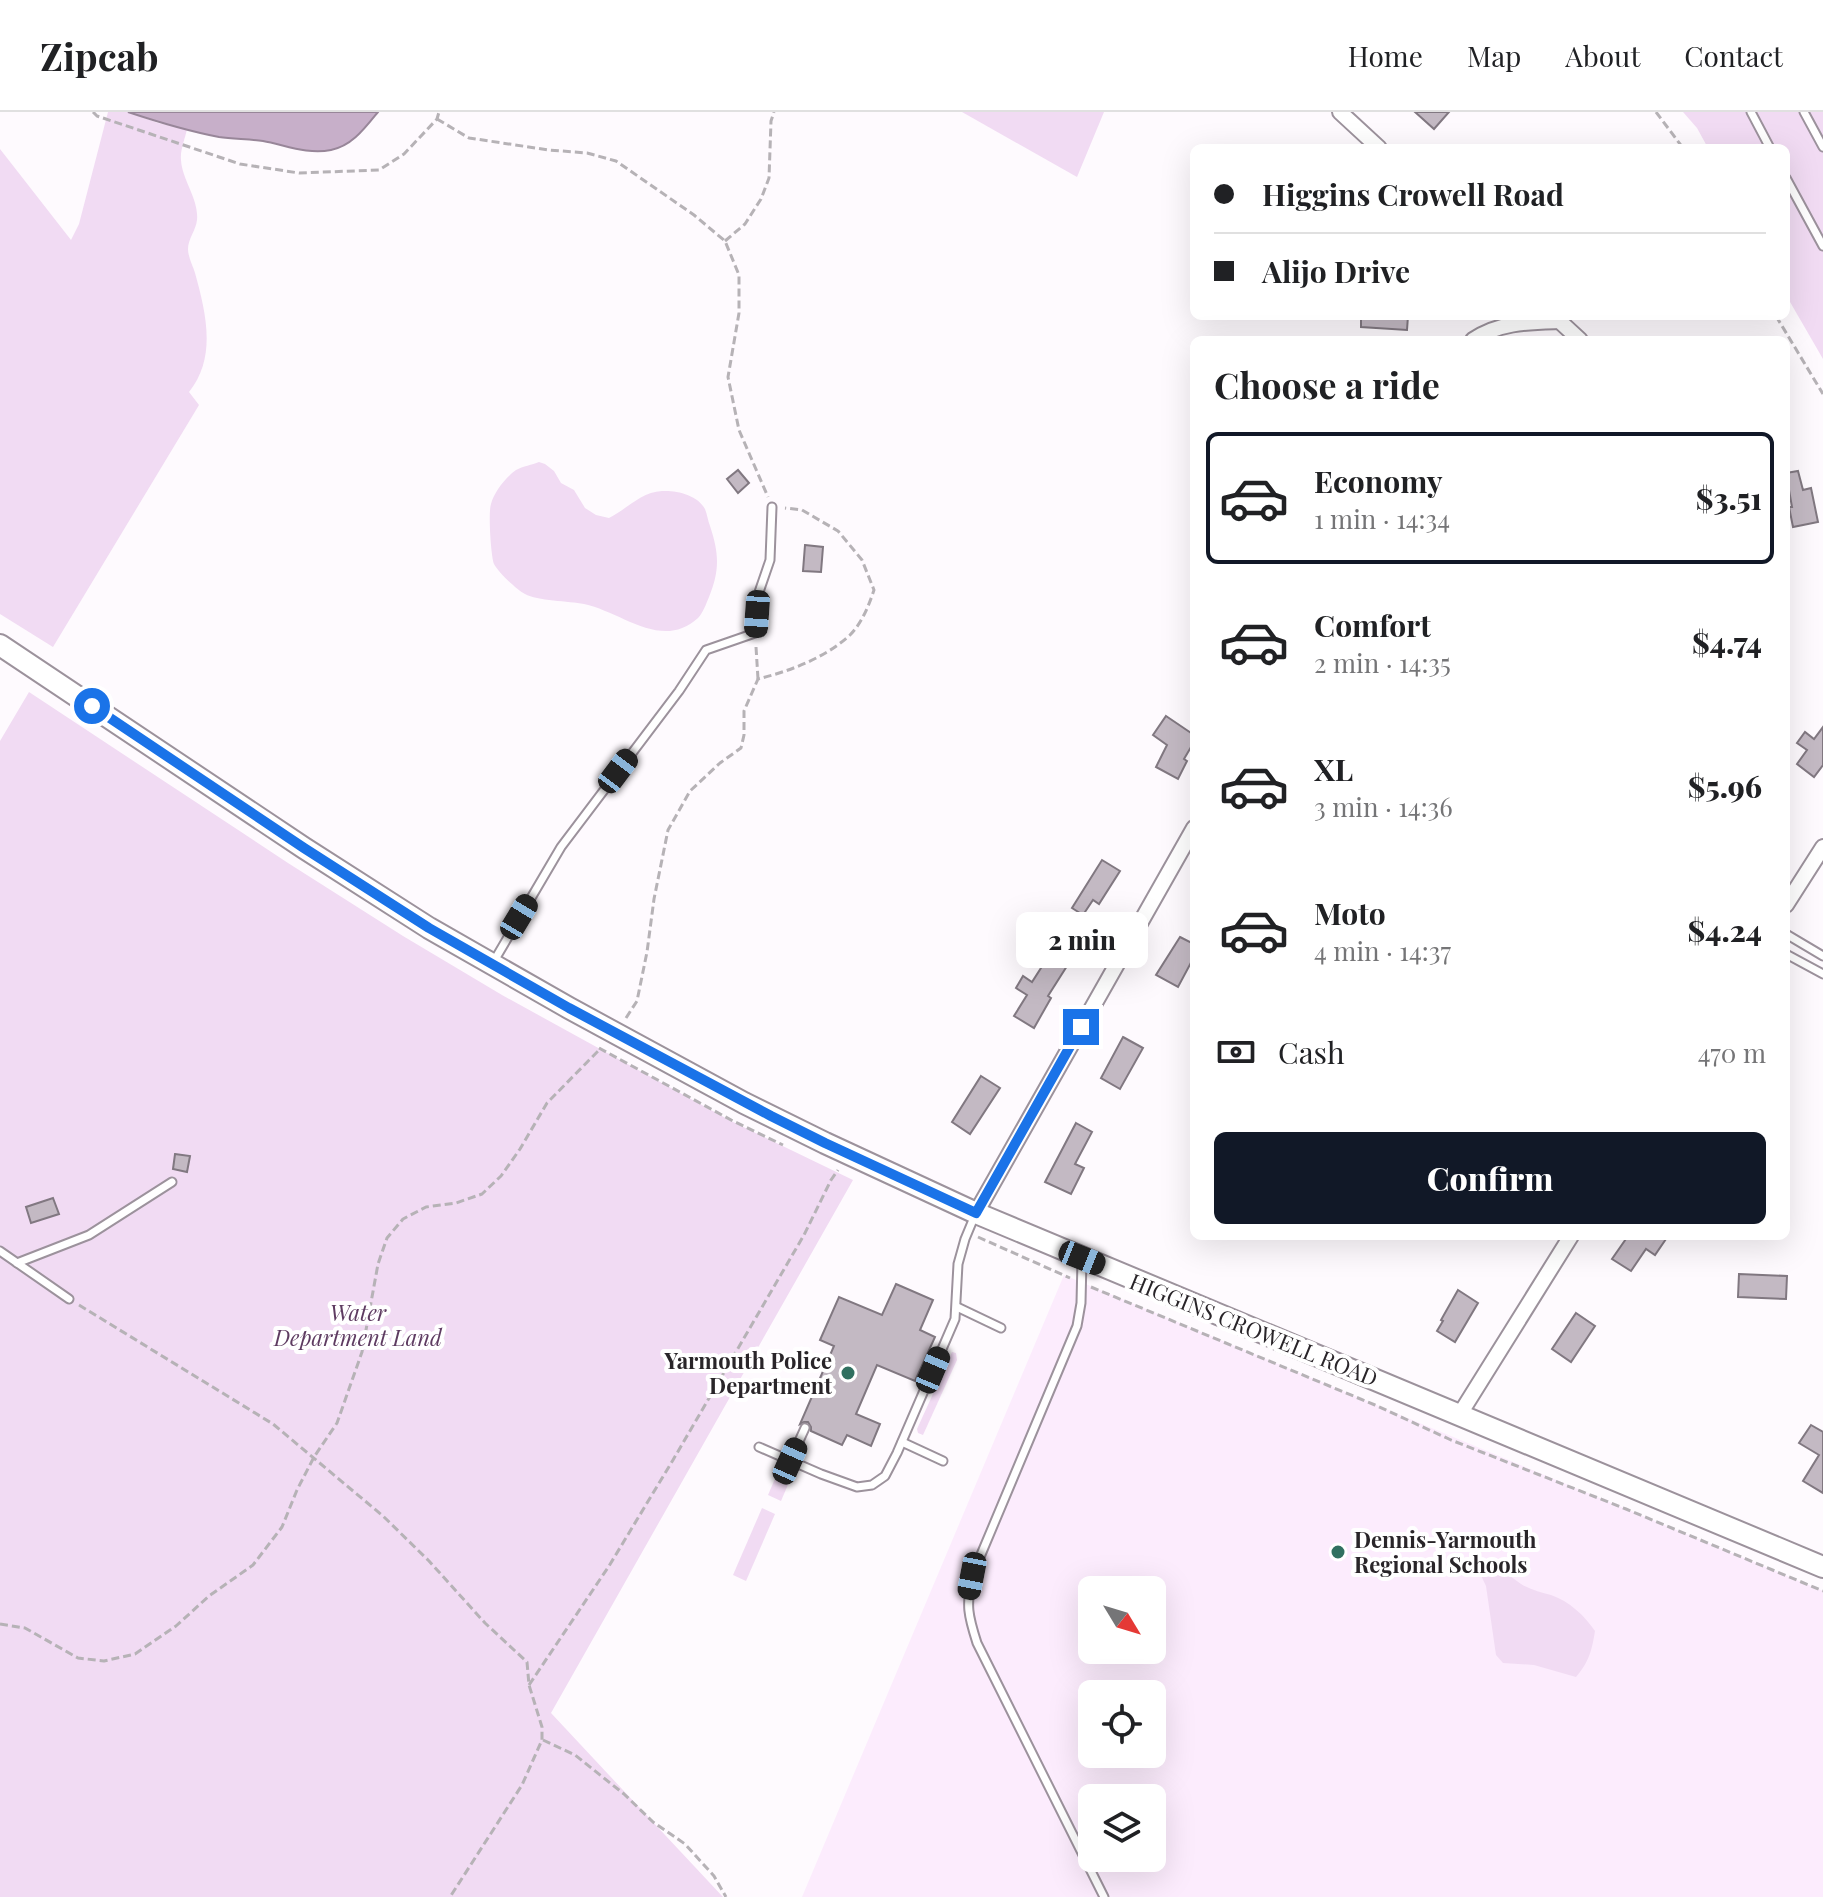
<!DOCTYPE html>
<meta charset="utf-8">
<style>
:root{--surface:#fff;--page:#f2f2f2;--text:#202124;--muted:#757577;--line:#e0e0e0;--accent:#111827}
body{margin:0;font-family:"Playfair Display",serif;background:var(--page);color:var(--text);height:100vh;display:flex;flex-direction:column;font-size:30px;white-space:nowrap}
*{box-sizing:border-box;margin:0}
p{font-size:26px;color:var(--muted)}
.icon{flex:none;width:44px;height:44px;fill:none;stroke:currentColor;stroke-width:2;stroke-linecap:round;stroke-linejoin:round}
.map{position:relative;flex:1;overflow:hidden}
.sheet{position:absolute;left:1190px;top:224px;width:600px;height:904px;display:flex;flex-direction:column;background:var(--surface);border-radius:12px;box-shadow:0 8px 32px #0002}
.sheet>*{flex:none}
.hud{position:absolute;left:1190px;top:32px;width:600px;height:176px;border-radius:12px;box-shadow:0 8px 32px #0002;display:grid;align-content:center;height:176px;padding:0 24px;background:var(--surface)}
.needle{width:52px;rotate:128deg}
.controls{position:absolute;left:1078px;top:1464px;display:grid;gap:16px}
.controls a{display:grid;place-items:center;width:88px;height:88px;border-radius:12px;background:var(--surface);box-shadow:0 8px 32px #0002;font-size:40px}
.end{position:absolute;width:36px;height:36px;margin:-18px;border:10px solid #1a73e8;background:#fff;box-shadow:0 0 0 4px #fff}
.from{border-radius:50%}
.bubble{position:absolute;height:56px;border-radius:12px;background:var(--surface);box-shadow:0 8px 32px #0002;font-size:26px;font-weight:800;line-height:56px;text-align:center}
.car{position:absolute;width:24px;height:48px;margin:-24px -12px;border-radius:10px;box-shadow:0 0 6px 2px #0007;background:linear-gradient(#222 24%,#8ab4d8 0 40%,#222 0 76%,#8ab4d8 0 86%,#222 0)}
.hud b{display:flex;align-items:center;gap:28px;height:76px;font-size:30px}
.hud b+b{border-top:2px solid var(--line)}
.hud i{width:20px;height:20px;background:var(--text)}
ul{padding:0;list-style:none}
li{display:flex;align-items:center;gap:24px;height:132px;margin:0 16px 12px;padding:0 8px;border:4px solid transparent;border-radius:12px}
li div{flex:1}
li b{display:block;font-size:30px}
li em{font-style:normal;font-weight:800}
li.current{border-color:var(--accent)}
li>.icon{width:72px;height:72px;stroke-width:1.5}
h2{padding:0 24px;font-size:36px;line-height:96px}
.pay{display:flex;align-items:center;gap:20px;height:88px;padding:0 24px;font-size:30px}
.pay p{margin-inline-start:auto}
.button{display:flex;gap:16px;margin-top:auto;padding:16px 24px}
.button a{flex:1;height:92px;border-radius:12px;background:var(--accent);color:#fff;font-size:32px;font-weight:800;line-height:92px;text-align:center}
header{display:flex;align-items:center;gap:48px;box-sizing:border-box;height:112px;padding:0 40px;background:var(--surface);border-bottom:2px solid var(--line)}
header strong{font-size:38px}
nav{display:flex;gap:44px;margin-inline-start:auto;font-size:28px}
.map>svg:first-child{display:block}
</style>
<header>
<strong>Zipcab</strong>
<nav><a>Home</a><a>Map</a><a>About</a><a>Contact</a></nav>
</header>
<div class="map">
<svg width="1823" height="1785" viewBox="0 0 1823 1785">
<rect width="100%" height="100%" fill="#fefafe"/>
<path fill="#fcecfd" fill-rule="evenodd" d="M1064,1163L1823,1479V1785H802ZM1092,1478H1152V1538H1092ZM1092,1582H1152V1642H1092ZM1092,1686H1152V1746H1092Z"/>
<g fill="#f1dbf3">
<path d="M108,0H128L158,11L187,17C185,27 180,38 181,48C182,68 199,87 197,108C196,118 188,127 188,137C188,145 193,154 195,161C206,201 217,245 189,280L199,293L53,535L0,502V37L71,128L79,112Z"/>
<polygon points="962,0 1104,0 1077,65"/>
<polygon points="1683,0 1823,0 1823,247 1786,183 1786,36 1708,36 1697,16"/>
<path d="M539,350L545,352L554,359L561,371L574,378L585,396L596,403L609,406C627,397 641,380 662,379C676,378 698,383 705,397C707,402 708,409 710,414C719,441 720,458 709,485C706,492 703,501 698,506C662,539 622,500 584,492C569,489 537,489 525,482C517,478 498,460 494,452C491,444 488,401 491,392C494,380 506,365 516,358C523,354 532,353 539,350Z"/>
<polygon points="29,580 288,751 403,824 502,883 731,1009 853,1068 551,1601 723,1785 0,1785 0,629"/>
<polygon points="952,1240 956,1241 957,1248 923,1323 918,1321 917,1317"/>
<polygon points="780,1355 793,1361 781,1389 768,1383"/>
<polygon points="762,1396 775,1402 746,1469 733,1463"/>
<path d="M1477,1446C1495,1451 1507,1462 1521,1472C1531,1478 1541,1480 1551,1483C1569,1489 1585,1504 1595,1519C1592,1538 1589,1550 1576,1565L1534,1553L1503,1551L1496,1543L1486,1474L1475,1451Z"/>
</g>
<path fill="#c7afc9" stroke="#988699" stroke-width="2" d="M128,0H378C365,16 352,34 331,38C308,43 285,33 263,29C248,27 233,27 219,25C188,19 158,10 128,0Z"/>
<g fill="#c3b9c3" stroke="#817881" stroke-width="2">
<polygon points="1415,0 1449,0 1434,17"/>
<polygon points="1361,204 1408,204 1407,218 1361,215"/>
<polygon points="738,358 749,371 738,381 727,367"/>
<polygon points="1798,359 1803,378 1811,376 1818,410 1793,415 1789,395 1792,395 1786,361"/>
<polygon points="805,433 823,435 821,460 803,459"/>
<polygon points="1166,604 1194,623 1194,630 1184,647 1187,649 1178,667 1156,655 1167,633 1153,623"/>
<polygon points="1823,615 1823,653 1814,665 1797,652 1807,638 1797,631 1805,620 1814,627"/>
<polygon points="1102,748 1120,759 1099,792 1093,788 1083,803 1072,796"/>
<polygon points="1180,825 1194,832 1194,845 1178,875 1156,863"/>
<polygon points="1050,842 1067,854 1048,884 1051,886 1034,916 1014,904 1027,883 1016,876 1023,864 1032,870"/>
<polygon points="1123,925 1143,936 1120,977 1101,966"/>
<polygon points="981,964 1000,976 970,1022 952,1010"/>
<polygon points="1076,1011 1092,1020 1075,1052 1084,1056 1071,1082 1045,1070"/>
<polygon points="175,1042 190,1044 187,1060 173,1057"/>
<polygon points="53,1086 59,1102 31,1111 26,1095"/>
<polygon points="1628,1124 1668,1124 1655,1143 1646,1137 1631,1159 1612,1147"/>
<polygon points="1739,1162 1787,1164 1786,1187 1738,1185"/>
<polygon points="896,1172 933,1188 920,1218 935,1225 915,1269 877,1253 856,1302 880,1312 871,1334 847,1323 842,1333 811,1319 811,1315 808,1310 804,1310 800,1312 834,1234 820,1228 839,1185 882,1203"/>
<polygon points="1458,1178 1478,1191 1455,1230 1437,1219 1443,1209 1441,1208"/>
<polygon points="1576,1201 1595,1214 1571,1250 1552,1237"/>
<polygon points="1811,1313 1823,1320 1823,1381 1803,1369 1819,1343 1799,1331"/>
</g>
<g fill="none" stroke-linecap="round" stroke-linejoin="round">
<g stroke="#9c929c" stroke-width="11">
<g id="service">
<polyline points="1751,0 1770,36"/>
<polyline points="1804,0 1823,35"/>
<polyline points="1786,66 1823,134"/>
<polyline points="1786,822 1823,844"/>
<polyline points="1786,842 1823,862"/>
<polyline points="494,849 561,735 679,579 706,538 755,521 758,483 770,448 772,395"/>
<polyline points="0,1139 69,1187"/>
<path d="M1082,1148L1081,1191L1077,1214L972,1464C966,1494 968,1503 977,1531L1104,1785"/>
<polyline points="17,1151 89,1123 172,1070"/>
<polyline points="957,1195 1001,1216"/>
<polyline points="902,1330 943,1349"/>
<polyline points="759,1335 821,1362 857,1375 872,1373 885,1364 897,1341 955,1207 958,1152 965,1127 975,1103"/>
<polyline points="790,1349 805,1316"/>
</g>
</g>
<g stroke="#9c929c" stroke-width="18">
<g id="minor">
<polyline points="1340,0 1379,36"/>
<polyline points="1554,204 1580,228"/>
<path d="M1473,228C1499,210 1529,210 1559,209"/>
<polyline points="1786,793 1823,735"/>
<polyline points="976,1101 1194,716"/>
<polyline points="1460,1302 1571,1124"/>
</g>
</g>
<g stroke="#9c929c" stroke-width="24">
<polyline id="secondary" points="0,533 304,736 429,816 569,896 744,991 825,1031 976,1101 1823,1455"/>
</g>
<g stroke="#b6b2b6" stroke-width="3" stroke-dasharray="8 4" stroke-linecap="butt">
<polyline points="93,0 97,4 240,52 299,61 379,58 404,42 437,7 439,0"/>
<polyline points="1656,0 1683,36"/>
<polyline points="437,7 469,26 549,38 587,41 616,49 694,103 725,129 739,163 739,201 728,265 739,318 768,385"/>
<polyline points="725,129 745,112 761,87 769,66 771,9 774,0"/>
<polyline points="1776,204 1823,282"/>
<polyline points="756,535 758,567"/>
<path d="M626,906L637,889L647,840L654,787L668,718L690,679L720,651L741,636L744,623V599L758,567C790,559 825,546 850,523C862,511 869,493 874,478L862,448L838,419L802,398L785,396"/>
<polyline points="599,936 733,1009 783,1033"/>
<polyline points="978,1125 1070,1166"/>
<polyline points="1091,1175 1375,1293 1451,1328 1626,1397 1823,1479"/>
<polyline points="79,1193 273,1312 383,1404 429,1449 485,1511 527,1550 529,1573 542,1615 542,1628 522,1673 450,1785"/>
<polyline points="0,1512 25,1516 78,1546 104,1549 135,1542 176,1514 209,1484 253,1453 282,1415 297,1378 314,1345 337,1311 362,1240 378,1152 387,1126 403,1107 426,1095 456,1091 482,1082 501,1064 520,1037 547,991 601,936"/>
<polyline points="529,1573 609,1454 673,1348 804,1123 831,1068 838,1058"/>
<polyline points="543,1628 575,1643 624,1682 653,1710 685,1732 714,1764 726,1785"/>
</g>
<use href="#service" stroke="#fff" stroke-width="7"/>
<use href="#minor" stroke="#fff" stroke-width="14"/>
<use href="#secondary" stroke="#fff" stroke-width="20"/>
</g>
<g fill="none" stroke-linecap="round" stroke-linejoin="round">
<polyline stroke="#1a73e8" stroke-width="10" points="92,594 304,736 429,816 569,896 771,1004 825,1031 976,1101 1081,915"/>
</g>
<g fill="#307060" stroke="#fff" stroke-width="3">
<circle cx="848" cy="1261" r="8"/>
<circle cx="1338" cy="1440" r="8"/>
</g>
<g text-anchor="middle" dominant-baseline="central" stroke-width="8" stroke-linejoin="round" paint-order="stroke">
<g font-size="22" font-style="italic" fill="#5e3b61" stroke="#fff">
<text x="358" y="1200">Water<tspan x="358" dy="25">Department Land</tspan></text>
</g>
<g font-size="22" fill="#292529" stroke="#fff">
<text transform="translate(1254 1217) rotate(22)">HIGGINS CROWELL ROAD</text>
</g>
<g font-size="22" font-weight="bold" fill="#292529" stroke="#fff" text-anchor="end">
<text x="832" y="1248">Yarmouth Police<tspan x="832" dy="25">Department</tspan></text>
<text x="1354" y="1427" text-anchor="start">Dennis-Yarmouth<tspan x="1354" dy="25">Regional Schools</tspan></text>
</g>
</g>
</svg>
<div class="controls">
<a><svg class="needle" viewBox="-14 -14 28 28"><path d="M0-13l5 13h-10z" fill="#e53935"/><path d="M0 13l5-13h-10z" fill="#757577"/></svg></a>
<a><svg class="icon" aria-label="locate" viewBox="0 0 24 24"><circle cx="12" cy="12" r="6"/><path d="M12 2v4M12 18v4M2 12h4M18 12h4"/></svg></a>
<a><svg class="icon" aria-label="layers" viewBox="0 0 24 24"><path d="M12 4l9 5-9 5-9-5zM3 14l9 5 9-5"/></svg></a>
</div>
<i class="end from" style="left:92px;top:594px"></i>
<i class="end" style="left:1081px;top:915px"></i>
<div class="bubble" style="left:1016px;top:800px;width:132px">2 min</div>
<i class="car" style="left:757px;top:502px;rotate:184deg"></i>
<i class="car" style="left:618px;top:659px;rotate:37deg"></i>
<i class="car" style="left:519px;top:805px;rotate:31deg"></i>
<i class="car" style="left:1082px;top:1146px;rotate:112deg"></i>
<i class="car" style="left:933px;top:1258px;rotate:23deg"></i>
<i class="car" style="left:790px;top:1349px;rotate:24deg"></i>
<i class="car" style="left:972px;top:1464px;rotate:191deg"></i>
<div class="hud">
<b><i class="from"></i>Higgins Crowell Road</b>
<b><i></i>Alijo Drive</b>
</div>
<section class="sheet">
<h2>Choose a ride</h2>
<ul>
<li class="current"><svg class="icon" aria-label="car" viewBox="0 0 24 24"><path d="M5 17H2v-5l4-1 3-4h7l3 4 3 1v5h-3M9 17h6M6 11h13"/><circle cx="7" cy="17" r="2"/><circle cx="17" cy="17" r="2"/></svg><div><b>Economy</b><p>1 min · 14:34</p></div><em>$3.51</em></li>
<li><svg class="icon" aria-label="car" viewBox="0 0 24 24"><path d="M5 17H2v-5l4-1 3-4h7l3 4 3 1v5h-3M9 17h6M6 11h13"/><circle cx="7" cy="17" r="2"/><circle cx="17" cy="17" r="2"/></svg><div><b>Comfort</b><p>2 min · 14:35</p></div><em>$4.74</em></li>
<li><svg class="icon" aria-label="car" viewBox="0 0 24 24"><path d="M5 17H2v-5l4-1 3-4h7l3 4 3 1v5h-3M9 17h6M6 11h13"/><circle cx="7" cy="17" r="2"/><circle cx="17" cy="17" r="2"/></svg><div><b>XL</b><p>3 min · 14:36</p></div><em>$5.96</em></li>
<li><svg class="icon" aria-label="car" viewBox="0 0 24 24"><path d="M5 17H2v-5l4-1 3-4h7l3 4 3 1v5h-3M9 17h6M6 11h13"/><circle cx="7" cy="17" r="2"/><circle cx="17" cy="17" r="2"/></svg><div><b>Moto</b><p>4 min · 14:37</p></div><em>$4.24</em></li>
</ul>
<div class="pay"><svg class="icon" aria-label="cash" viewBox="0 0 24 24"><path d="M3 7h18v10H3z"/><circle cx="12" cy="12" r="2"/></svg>Cash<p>470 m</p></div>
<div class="button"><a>Confirm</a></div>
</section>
</div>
